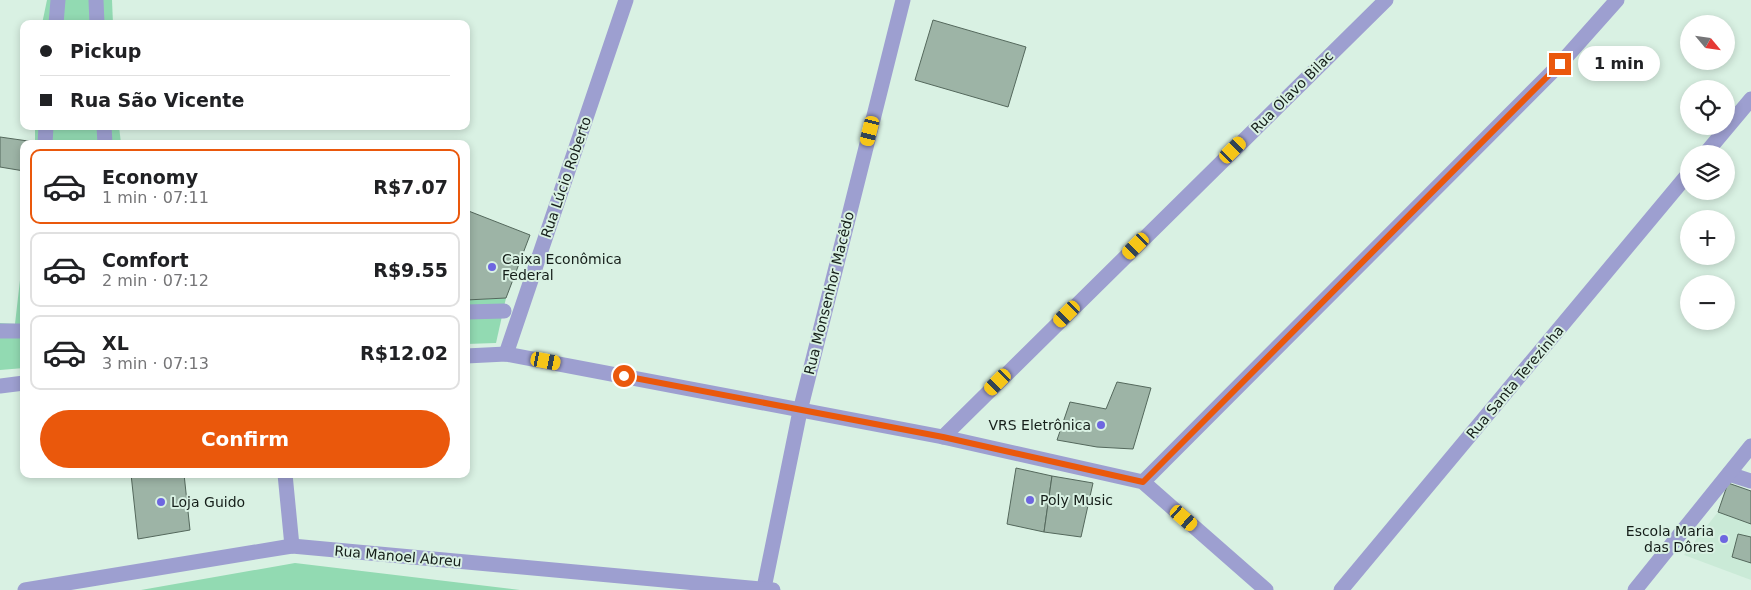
<!DOCTYPE html>
<meta charset="utf-8">
<style>
:root{--surface:#fff;--page:#f6f6f6;--text:#202124;--muted:#757577;--line:#e0e0e0;--accent:#ea580c}
body{margin:0;font-family:"DejaVu Sans",sans-serif;background:var(--page);color:var(--text);height:100vh;display:flex;flex-direction:column;font-size:19px;white-space:nowrap}
*{box-sizing:border-box;margin:0}
p{font-size:16px;color:var(--muted)}
.icon{flex:none;width:28px;height:28px;fill:none;stroke:currentColor;stroke-width:2;stroke-linecap:round;stroke-linejoin:round}
.map{position:relative;flex:1;overflow:hidden}
.drawer{position:absolute;left:20px;top:140px;width:450px;height:338px;display:flex;flex-direction:column;background:var(--surface);border-radius:10px;box-shadow:0 2px 8px #0003}
.drawer>*{flex:none}
.top-card{position:absolute;left:20px;top:20px;width:450px;height:110px;border-radius:10px;box-shadow:0 2px 8px #0003;display:grid;align-content:center;height:110px;padding:0 20px;background:var(--surface)}
.needle{width:32px;rotate:119deg}
.buttons{position:absolute;left:1680px;top:15px;display:grid;gap:10px}
.buttons a{display:grid;place-items:center;width:55px;height:55px;border-radius:50%;background:var(--surface);box-shadow:0 2px 8px #0003;font-size:25px}
.end{position:absolute;width:22px;height:22px;margin:-11px;border:6px solid #ea580c;background:#fff;box-shadow:0 0 0 2px #fff}
.from{border-radius:50%}
.bubble{position:absolute;height:35px;border-radius:18px;background:var(--surface);box-shadow:0 2px 8px #0003;font-size:16px;font-weight:800;line-height:35px;text-align:center}
.car{position:absolute;width:15px;height:30px;margin:-15px -8px;border-radius:6px;box-shadow:0 0 4px 1px #0007;background:linear-gradient(#f5c518 24%,#345 0 40%,#f5c518 0 76%,#345 0 86%,#f5c518 0)}
.top-card b{display:flex;align-items:center;gap:18px;height:48px;font-size:19px}
.top-card b+b{border-top:1px solid var(--line)}
.top-card i{width:12px;height:12px;background:var(--text)}
ul{padding:9px 0 0;list-style:none}
li{display:flex;align-items:center;gap:15px;height:75px;margin:0 10px 8px;padding:0 10px;border:2px solid var(--line);border-radius:10px}
li div{flex:1}
li b{display:block;font-size:19px}
li em{font-style:normal;font-weight:800}
li.selected{border-color:var(--accent)}
li>.icon{width:45px;height:45px;stroke-width:1.5}
.button{display:flex;gap:10px;margin-top:auto;padding:10px 20px}
.button a{flex:1;height:58px;border-radius:30px;background:var(--accent);color:#fff;font-size:20px;font-weight:800;line-height:58px;text-align:center}
.map>svg:first-child{display:block}
</style>
<div class="map">
<svg width="1751" height="590" viewBox="0 0 1751 590">
<rect width="100%" height="100%" fill="#d9f1e3"/>
<polygon fill="#caead7" points="1718,512 1751,524 1751,580 1684,555"/>
<g fill="#92dab2">
<polygon points="47,0 112,0 113,24 42,24"/>
<polygon points="35,126 119,126 121,144 35,144"/>
<polygon points="24,245 24,368 0,370 0,323 15,324"/>
<polygon points="506,298 496,343 466,344 466,300"/>
<polygon points="295,563 520,590 141,590"/>
</g>
<g fill="#9db4a6" stroke="#54685c">
<polygon points="933,20 1026,47 1008,107 915,80"/>
<polygon points="0,137 35,142 35,144 24,144 24,171 0,167"/>
<polygon points="466,210 530,235 506,298 466,300"/>
<polygon points="1117,382 1151,388 1133,449 1097,447 1057,440 1070,402 1106,409"/>
<polygon points="1016,468 1052,476 1044,532 1007,524"/>
<polygon points="131,474 184,474 190,530 138,539"/>
<polygon points="1052,476 1093,483 1081,537 1044,532"/>
<polygon points="1728,483 1751,491 1751,524 1718,512"/>
<polygon points="1738,534 1751,537 1751,563 1732,557"/>
</g>
<g fill="none" stroke-linecap="round" stroke-linejoin="round">
<g stroke="#9d9fd0" stroke-width="15">
<polyline points="96,0 97,24"/>
<polyline points="56,24 58,0"/>
<polyline points="104,126 105,144"/>
<polyline points="45,144 46,126"/>
<polyline points="466,312 504,311"/>
<polyline points="0,331 24,331"/>
</g>
<g stroke="#9d9fd0" stroke-width="15">
<polyline points="1705,154 1751,99"/>
<polyline points="506,354 626,0"/>
<polyline points="943,437 1386,0"/>
<polyline points="285,474 292,546"/>
<polyline points="1729,474 1751,481"/>
<polyline points="1143,482 1560,64 1617,0"/>
<polyline points="764,588 800,411 903,0"/>
<polyline points="1341,590 1689,173"/>
</g>
<g stroke="#9d9fd0" stroke-width="15">
<polyline points="466,356 506,354 943,437 1143,482 1266,590"/>
<polyline points="0,386 24,383"/>
<polyline points="25,590 292,546 773,590"/>
<polyline points="1635,590 1751,446"/>
</g>
</g>
<g fill="none" stroke-linecap="round" stroke-linejoin="round">
<polyline stroke="#ea580c" stroke-width="6" points="624,376 943,437 1143,482 1560,64"/>
</g>
<g fill="#6e66e0" stroke="#d9f1e3" stroke-width="2">
<circle cx="492" cy="267" r="5"/>
<circle cx="1101" cy="425" r="5"/>
<circle cx="1030" cy="500" r="5"/>
<circle cx="161" cy="502" r="5"/>
<circle cx="1724" cy="539" r="5"/>
</g>
<g text-anchor="middle" dominant-baseline="central" stroke-width="4" stroke-linejoin="round" paint-order="stroke">
<g font-size="14" fill="#151e19" stroke="#d9f1e3">
<text transform="translate(1292 92) rotate(-45)">Rua Olavo Bilac</text>
<text transform="translate(566 177) rotate(-71)">Rua Lúcio Roberto</text>
<text transform="translate(829 293) rotate(-76)">Rua Monsenhor Macêdo</text>
<text transform="translate(1515 382) rotate(-50)">Rua Santa Terezinha</text>
<text transform="translate(398 556) rotate(5)">Rua Manoel Abreu</text>
</g>
<g font-size="14" fill="#151e19" stroke="#d9f1e3" text-anchor="start">
<text x="502" y="259">Caixa Econômica<tspan x="502" dy="16">Federal</tspan></text>
<text x="1091" y="425" text-anchor="end">VRS Eletrônica</text>
<text x="1040" y="500">Poly Music</text>
<text x="171" y="502">Loja Guido</text>
<text x="1714" y="531" text-anchor="end">Escola Maria<tspan x="1714" dy="16">das Dôres</tspan></text>
</g>
</g>
</svg>
<div class="buttons">
<a><svg class="needle" viewBox="-14 -14 28 28"><path d="M0-13l5 13h-10z" fill="#e53935"/><path d="M0 13l5-13h-10z" fill="#757577"/></svg></a>
<a><svg class="icon" aria-label="locate" viewBox="0 0 24 24"><circle cx="12" cy="12" r="6"/><path d="M12 2v4M12 18v4M2 12h4M18 12h4"/></svg></a>
<a><svg class="icon" aria-label="layers" viewBox="0 0 24 24"><path d="M12 4l9 5-9 5-9-5zM3 14l9 5 9-5"/></svg></a>
<a>+</a>
<a>−</a>
</div>
<i class="end from" style="left:624px;top:376px"></i>
<i class="end" style="left:1560px;top:64px"></i>
<div class="bubble" style="left:1578px;top:46px;width:82px">1 min</div>
<i class="car" style="left:870px;top:131px;rotate:194deg"></i>
<i class="car" style="left:1233px;top:150px;rotate:45deg"></i>
<i class="car" style="left:1136px;top:246px;rotate:225deg"></i>
<i class="car" style="left:1067px;top:314px;rotate:225deg"></i>
<i class="car" style="left:546px;top:361px;rotate:101deg"></i>
<i class="car" style="left:998px;top:382px;rotate:225deg"></i>
<i class="car" style="left:1184px;top:518px;rotate:131deg"></i>
<div class="top-card">
<b><i class="from"></i>Pickup</b>
<b><i></i>Rua São Vicente</b>
</div>
<section class="drawer">
<ul>
<li class="selected"><svg class="icon" aria-label="car" viewBox="0 0 24 24"><path d="M5 17H2v-5l4-1 3-4h7l3 4 3 1v5h-3M9 17h6M6 11h13"/><circle cx="7" cy="17" r="2"/><circle cx="17" cy="17" r="2"/></svg><div><b>Economy</b><p>1 min · 07:11</p></div><em>R$7.07</em></li>
<li><svg class="icon" aria-label="car" viewBox="0 0 24 24"><path d="M5 17H2v-5l4-1 3-4h7l3 4 3 1v5h-3M9 17h6M6 11h13"/><circle cx="7" cy="17" r="2"/><circle cx="17" cy="17" r="2"/></svg><div><b>Comfort</b><p>2 min · 07:12</p></div><em>R$9.55</em></li>
<li><svg class="icon" aria-label="car" viewBox="0 0 24 24"><path d="M5 17H2v-5l4-1 3-4h7l3 4 3 1v5h-3M9 17h6M6 11h13"/><circle cx="7" cy="17" r="2"/><circle cx="17" cy="17" r="2"/></svg><div><b>XL</b><p>3 min · 07:13</p></div><em>R$12.02</em></li>
</ul>
<div class="button"><a>Confirm</a></div>
</section>
</div>
